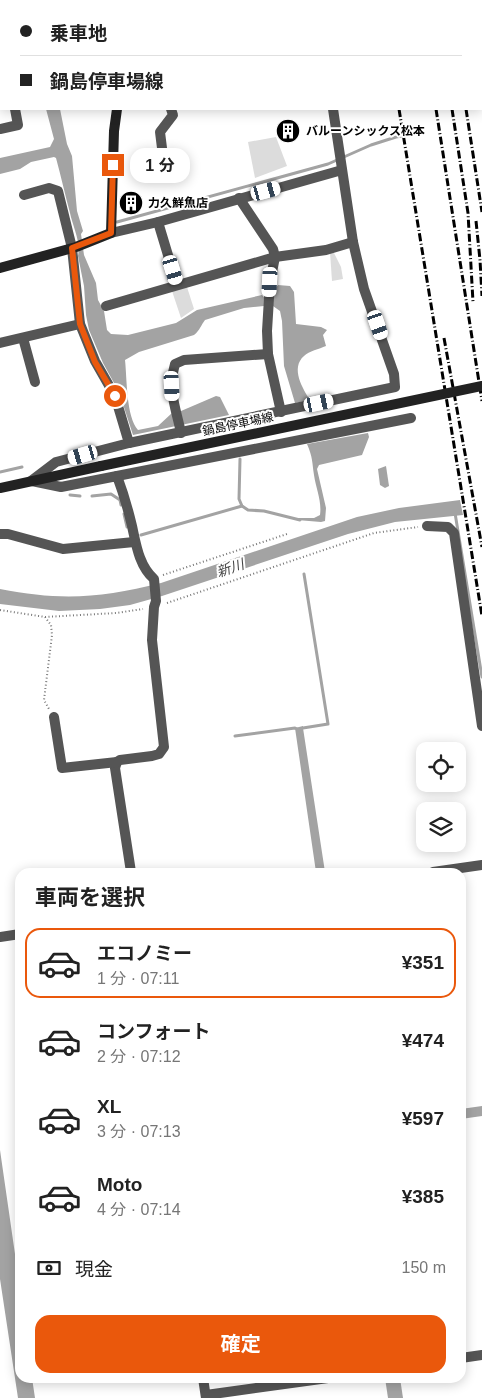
<!DOCTYPE html>
<html lang="ja">
<meta charset="utf-8">
<style>
:root{--surface:#fff;--page:#f6f6f6;--text:#222;--muted:#767676;--line:#e0e0e0;--accent:#ea580c}
body{margin:0;font-family:Arial,"Noto Sans JP",sans-serif;background:var(--page);color:var(--text);height:100vh;display:flex;flex-direction:column;font-size:19px;white-space:nowrap}
*{box-sizing:border-box;margin:0}
p{font-size:16px;color:var(--muted)}
.icon{flex:none;width:28px;height:28px;fill:none;stroke:currentColor;stroke-width:2;stroke-linecap:round;stroke-linejoin:round}
.map{position:relative;flex:1;overflow:hidden}
.panel{position:absolute;left:15px;top:868px;width:451px;height:515px;display:flex;flex-direction:column;background:var(--surface);border-radius:15px;box-shadow:0 2px 12px #0003}
.panel>*{flex:none}
.top-card{position:absolute;left:0px;top:0px;width:482px;height:110px;box-shadow:0 2px 12px #0003;display:grid;align-content:center;height:110px;padding:0 20px;background:var(--surface)}
.tools{position:absolute;left:416px;top:742px;display:grid;gap:10px}
.tools a{display:grid;place-items:center;width:50px;height:50px;border-radius:10px;background:var(--surface);box-shadow:0 2px 12px #0003;font-size:25px}
.end{position:absolute;width:22px;height:22px;margin:-11px;border:6px solid #ea580c;background:#fff;box-shadow:0 0 0 2px #fff}
.from{border-radius:50%}
.bubble{position:absolute;height:35px;border-radius:15px;background:var(--surface);box-shadow:0 2px 12px #0003;font-size:16px;font-weight:700;line-height:35px;text-align:center}
.car{position:absolute;width:15px;height:30px;margin:-15px -8px;border-radius:6px;box-shadow:0 0 4px 1px #0007;background:linear-gradient(#fff 24%,#345 0 40%,#fff 0 76%,#345 0 86%,#fff 0)}
.top-card b{display:flex;align-items:center;gap:18px;height:48px;font-size:19px}
.top-card b+b{border-top:1px solid var(--line)}
.top-card i{width:12px;height:12px;background:var(--text)}
ul{padding:0;list-style:none}
li{display:flex;align-items:center;gap:15px;height:70px;margin:0 10px 8px;padding:0 10px;border:2px solid transparent;border-radius:15px}
li div{flex:1}
li b{display:block;font-size:19px}
li em{font-style:normal;font-weight:700}
li.on{border-color:var(--accent)}
li>.icon{width:45px;height:45px;stroke-width:1.5}
h2{padding:0 20px;font-size:22px;line-height:60px}
.pay{display:flex;align-items:center;gap:12px;height:55px;padding:0 20px;font-size:19px}
.pay p{margin-inline-start:auto}
.cta{display:flex;gap:10px;margin-top:auto;padding:10px 20px}
.cta a{flex:1;height:58px;border-radius:15px;background:var(--accent);color:#fff;font-size:20px;font-weight:700;line-height:58px;text-align:center}
.map>svg:first-child{display:block}
</style>
<div class="map">
<svg width="482" height="1398" viewBox="0 0 482 1398">
<rect width="100%" height="100%" fill="#fff"/>
<g fill="#dcdcdc">
<polygon points="276,137 287,166 255,178 248,142"/>
<polygon points="333,251 341,267 343,279 332,281 330,252"/>
<polygon points="187,287 194,309 181,318 172,291"/>
</g>
<g fill="#a3a3a3">
<path d="M46,109H60L67,144L72,156L77,211L83,231L81,234L84,255L96,283L98,300L104,311L107,330L111,334L128,335L176,323L197,310L262,295L266,300L264,306L244,308L205,320C201,325 200,330 194,335L139,352L125,360C127,378 126,417 138,430L158,426L172,413L181,411L216,396L220,397L229,415L133,435L119,392L103,363L89,330L86,315L84,286L78,256C81,242 73,227 70,213C65,195 61,176 56,158L54,157L31,162L20,169L0,174V158L50,147L54,139Z"/>
<path d="M278,285L290,286L294,292L296,324L321,327L327,330L323,335L326,346C319,349 309,351 304,356C290,368 303,389 310,400L295,403L284,366L282,321L280,311L273,306L274,290Z"/>
<path d="M368,433L369,437L362,455L319,465L317,469L326,508L325,521L321,522L297,520V518H314L320,515C322,501 316,489 314,475C312,462 313,458 307,444Z"/>
<polygon points="386,466 389,486 385,488 380,485 378,469"/>
<path d="M460,500L463,515L395,522L348,534L162,596L130,605L100,609L59,611L0,604V589C61,601 102,598 161,583L357,517L399,508Z"/>
<polygon points="303,726 303,728 325,872 316,872 295,728"/>
<polygon points="482,1106 482,1116 461,1119 461,1109"/>
<polygon points="0,1150 16,1261 20,1261 20,1277 18,1277 20,1293 20,1378 32,1378 35,1398 18,1398 0,1279"/>
<polygon points="385,1378 400,1378 403,1398 388,1398"/>
</g>
<g fill="none" stroke-linecap="round" stroke-linejoin="round">
<g stroke="#a3a3a3" stroke-width="3">
<polyline points="117,222 328,164 371,145 396,137 414,134"/>
<polyline points="240,459 239,499 242,506 248,510 264,511 300,520"/>
<polyline points="0,472 22,467"/>
<polyline points="70,495 80,496"/>
<polyline points="92,496 111,494 120,500 121,505"/>
<polyline points="455,513 482,677"/>
<polyline points="124,514 127,527"/>
<polyline points="141,535 242,506"/>
<polyline points="235,736 295,728 299,730 303,728 328,724 304,574"/>
</g>
<g stroke="#777" stroke-width="2" stroke-dasharray="1 2.5" stroke-linecap="butt">
<polyline points="163,575 287,534"/>
<polyline points="167,603 374,533 418,527"/>
<polyline points="0,610 45,617 51,625 52,635 44,700 49,709"/>
<polyline points="45,617 116,613 143,609"/>
</g>
<g stroke="#555" stroke-width="10">
<polyline points="193,0 193,1"/>
<polyline points="287,0 287,1"/>
<polyline points="0,34 1,39"/>
<polyline points="0,68 1,68"/>
<polyline points="0,129 18,125 15,109"/>
<polyline points="164,164 160,132 173,115 171,109"/>
<polyline points="24,195 49,188 58,191 72,248 80,324 95,361 115,396 129,443 56,462 31,481"/>
<polyline points="239,198 273,249 275,257 270,282 267,331 268,354 281,412"/>
<polyline points="158,222 177,285"/>
<polyline points="111,233 158,222 342,170"/>
<polyline points="106,306 275,257 326,250 353,242"/>
<polyline points="23,338 35,382"/>
<polyline points="0,343 80,324"/>
<path d="M181,433C176,408 167,389 175,364L184,360L268,354"/>
<polyline points="129,443 395,387 394,374 364,289 353,242 333,109"/>
<polyline points="117,476 411,418"/>
<path d="M32,481L61,487L117,476C123,492 128,509 132,526C136,544 139,566 154,579L156,601L154,607L152,640L164,747L159,754L152,756L120,760L117,762L115,768L131,872"/>
<polyline points="427,526 448,527 454,533 482,726"/>
<polyline points="0,534 8,534 63,549 134,542"/>
<polyline points="54,717 62,768 117,762"/>
<polyline points="433,872 482,865"/>
<polyline points="0,937 20,934"/>
<polyline points="461,1358 482,1355"/>
<polyline points="203,1378 206,1398"/>
<polyline points="206,1395 328,1378"/>
</g>
<g stroke="#222" stroke-width="10">
<polyline points="108,0 108,1"/>
<polyline points="0,268 76,247 111,233 114,131 117,109"/>
<polyline points="0,488 101,466"/>
</g>
<g stroke="#000" stroke-width="3" stroke-dasharray="8 2.5 1 2.5" stroke-linecap="butt">
<polyline points="389,0 389,1"/>
<polyline points="420,0 420,1"/>
<polyline points="442,0 443,1"/>
<polyline points="399,109 482,616"/>
<polyline points="436,109 482,401"/>
<polyline points="452,109 468,213 473,302"/>
<polyline points="466,109 482,212"/>
<polyline points="476,221 480,260 482,296"/>
<polyline points="444,338 482,547"/>
</g>
<polyline stroke="#222" stroke-width="10" points="101,466 482,386"/>
</g>
<g fill="none" stroke-linecap="round" stroke-linejoin="round">
<polyline stroke="#ea580c" stroke-width="6" points="113,165 111,233 72,248 80,324 95,362 115,396"/>
</g>
<defs>
<g id="building-disc" transform="scale(1.25)"><circle r="9.5" fill="#000" stroke="#fff"/><path d="M-4-6H4V6H1V3H-1V6H-4ZM-2.5-4.3h1.7v1.8h-1.7ZM.8-4.3h1.7v1.8H.8ZM-2.5-1h1.7V.8h-1.7ZM.8-1h1.7V.8H.8Z" fill="#fff"/></g>
</defs>
<g fill-rule="evenodd">
<use href="#building-disc" x="288" y="131"/>
<use href="#building-disc" x="131" y="203"/>
</g>
<g text-anchor="middle" dominant-baseline="central" stroke-width="4" stroke-linejoin="round" paint-order="stroke">
<g font-size="12" font-weight="bold" fill="#000" stroke="#fff" text-anchor="start">
<text x="306" y="131">バルーンシックス松本</text>
<text x="148" y="203">力久鮮魚店</text>
</g>
<g font-size="12" fill="#000" stroke="#fff">
<text transform="translate(238 424) rotate(-12)">鍋島停車場線</text>
</g>
<g font-size="14" font-style="italic" fill="#444" stroke="#fff">
<text transform="translate(230 568) rotate(-19)">新川</text>
</g>
</g>
</svg>
<div class="tools">
<a><svg class="icon" aria-label="locate" viewBox="0 0 24 24"><circle cx="12" cy="12" r="6"/><path d="M12 2v4M12 18v4M2 12h4M18 12h4"/></svg></a>
<a><svg class="icon" aria-label="layers" viewBox="0 0 24 24"><path d="M12 4l9 5-9 5-9-5zM3 14l9 5 9-5"/></svg></a>
</div>
<i class="end from" style="left:115px;top:396px"></i>
<i class="end" style="left:113px;top:165px"></i>
<div class="bubble" style="left:130px;top:148px;width:60px">1 分</div>
<i class="car" style="left:266px;top:191px;rotate:75deg"></i>
<i class="car" style="left:173px;top:270px;rotate:163deg"></i>
<i class="car" style="left:270px;top:282px;rotate:183deg"></i>
<i class="car" style="left:378px;top:325px;rotate:161deg"></i>
<i class="car" style="left:172px;top:386px;rotate:177deg"></i>
<i class="car" style="left:319px;top:403px;rotate:78deg"></i>
<i class="car" style="left:83px;top:455px;rotate:254deg"></i>
<div class="top-card">
<b><i class="from"></i>乗車地</b>
<b><i></i>鍋島停車場線</b>
</div>
<section class="panel">
<h2>車両を選択</h2>
<ul>
<li class="on"><svg class="icon" aria-label="car" viewBox="0 0 24 24"><path d="M5 17H2v-5l4-1 3-4h7l3 4 3 1v5h-3M9 17h6M6 11h13"/><circle cx="7" cy="17" r="2"/><circle cx="17" cy="17" r="2"/></svg><div><b>エコノミー</b><p>1 分 · 07:11</p></div><em>¥351</em></li>
<li><svg class="icon" aria-label="car" viewBox="0 0 24 24"><path d="M5 17H2v-5l4-1 3-4h7l3 4 3 1v5h-3M9 17h6M6 11h13"/><circle cx="7" cy="17" r="2"/><circle cx="17" cy="17" r="2"/></svg><div><b>コンフォート</b><p>2 分 · 07:12</p></div><em>¥474</em></li>
<li><svg class="icon" aria-label="car" viewBox="0 0 24 24"><path d="M5 17H2v-5l4-1 3-4h7l3 4 3 1v5h-3M9 17h6M6 11h13"/><circle cx="7" cy="17" r="2"/><circle cx="17" cy="17" r="2"/></svg><div><b>XL</b><p>3 分 · 07:13</p></div><em>¥597</em></li>
<li><svg class="icon" aria-label="car" viewBox="0 0 24 24"><path d="M5 17H2v-5l4-1 3-4h7l3 4 3 1v5h-3M9 17h6M6 11h13"/><circle cx="7" cy="17" r="2"/><circle cx="17" cy="17" r="2"/></svg><div><b>Moto</b><p>4 分 · 07:14</p></div><em>¥385</em></li>
</ul>
<div class="pay"><svg class="icon" aria-label="cash" viewBox="0 0 24 24"><path d="M3 7h18v10H3z"/><circle cx="12" cy="12" r="2"/></svg>現金<p>150 m</p></div>
<div class="cta"><a>確定</a></div>
</section>
</div>
